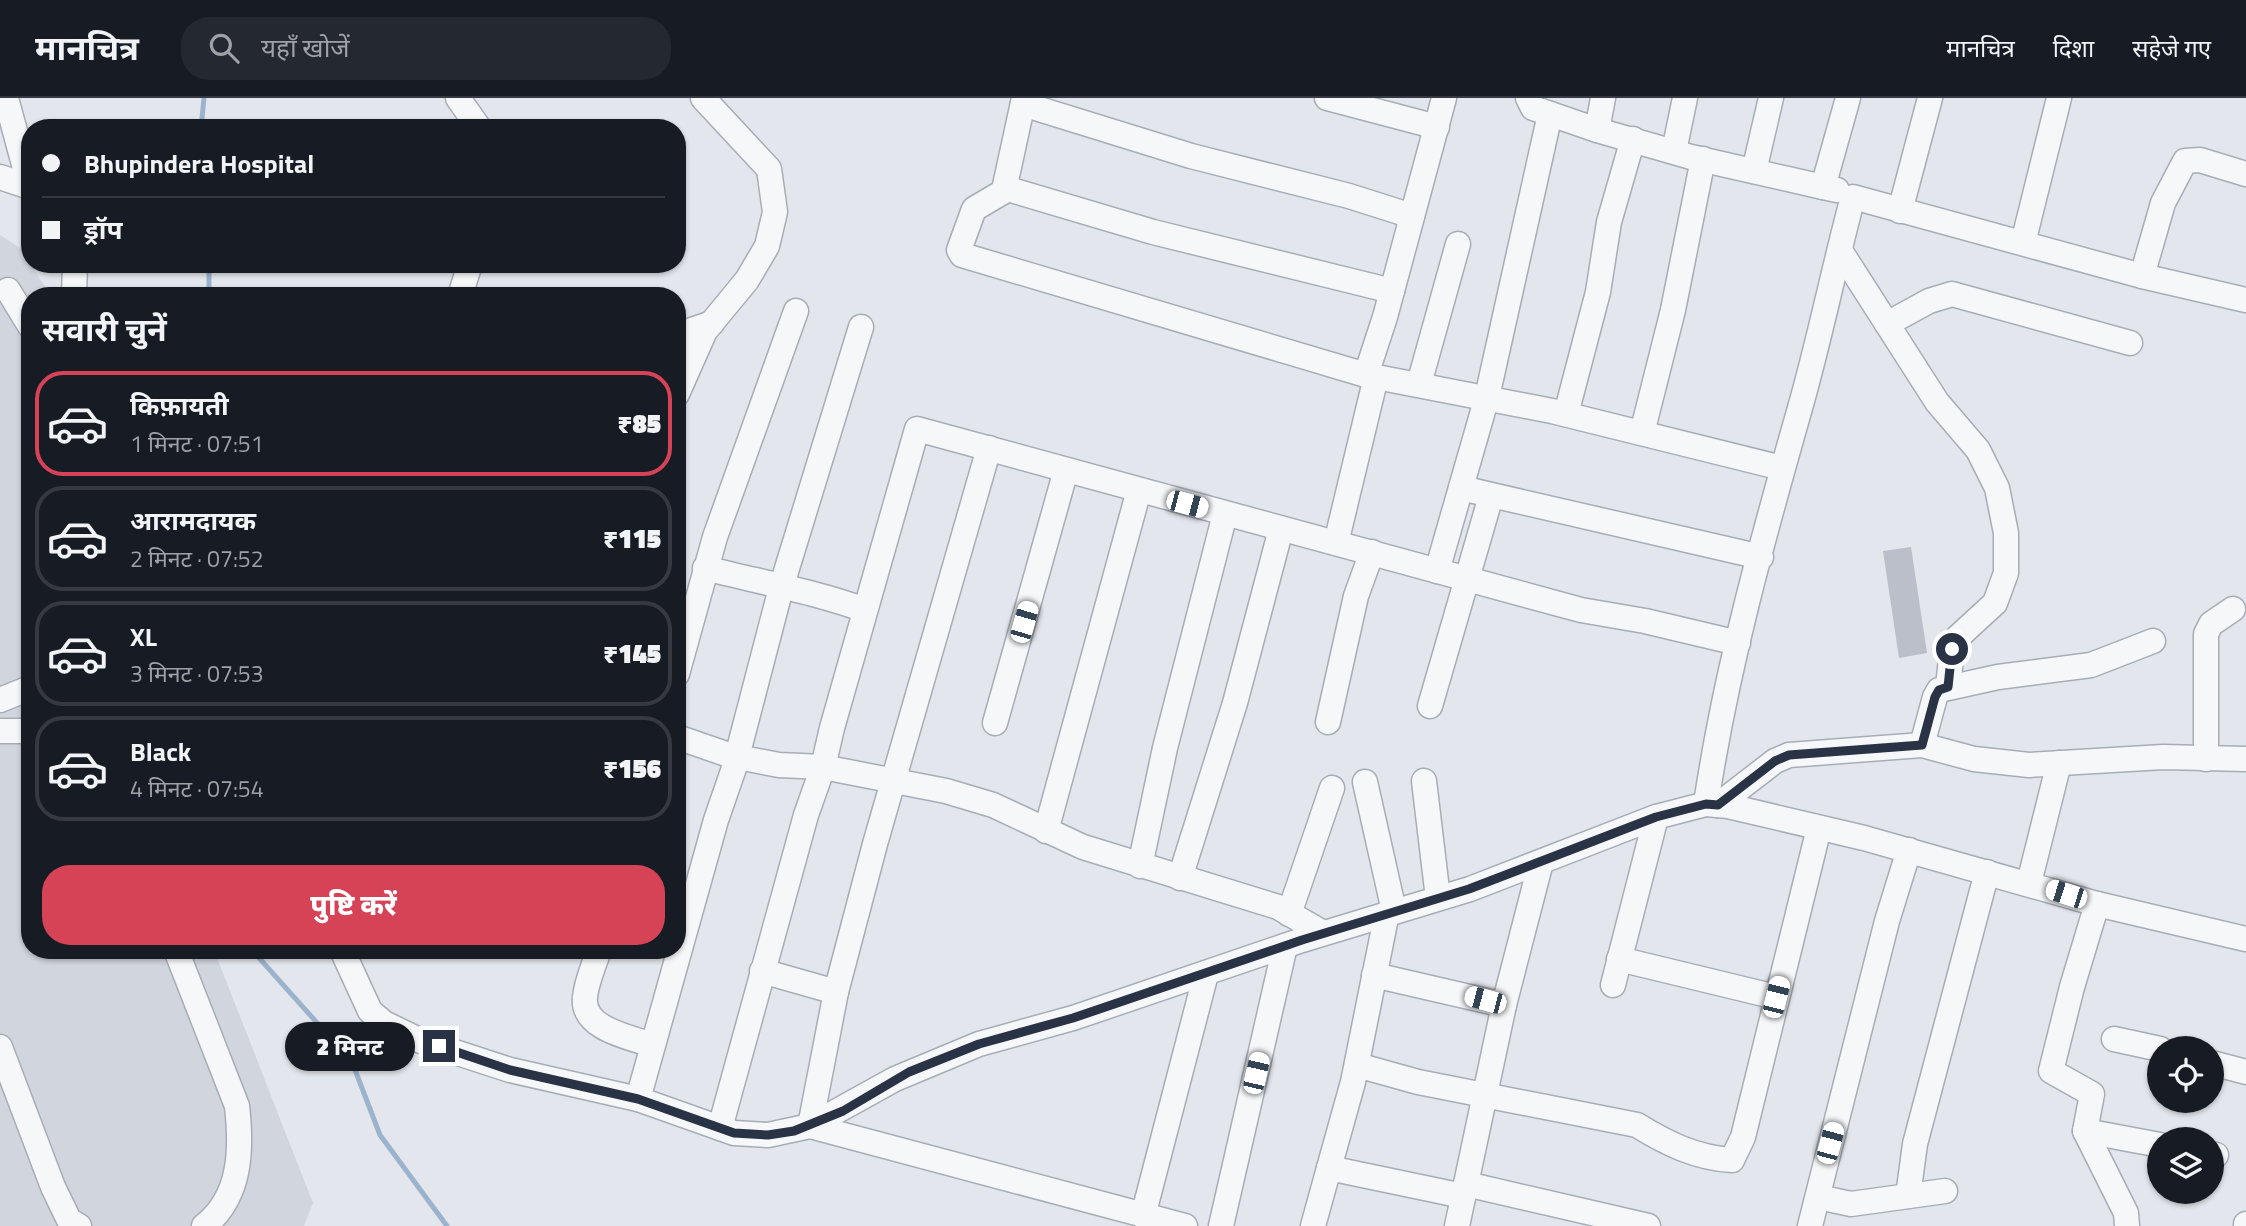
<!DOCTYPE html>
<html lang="hi">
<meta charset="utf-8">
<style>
:root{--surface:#171b24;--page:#242831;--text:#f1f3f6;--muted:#9ea1a6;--line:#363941;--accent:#d64256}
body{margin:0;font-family:"Titillium Web","Noto Sans Devanagari",sans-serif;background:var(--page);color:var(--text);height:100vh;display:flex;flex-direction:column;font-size:26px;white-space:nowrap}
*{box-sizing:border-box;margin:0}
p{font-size:23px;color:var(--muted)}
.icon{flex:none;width:38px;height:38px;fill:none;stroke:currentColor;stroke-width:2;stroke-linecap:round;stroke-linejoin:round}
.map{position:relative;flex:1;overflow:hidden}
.panel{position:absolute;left:21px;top:189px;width:665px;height:672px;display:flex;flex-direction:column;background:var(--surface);border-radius:28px;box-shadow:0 2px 5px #0004}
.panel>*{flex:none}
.guide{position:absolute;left:21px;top:21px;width:665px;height:154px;border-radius:28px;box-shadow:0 2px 5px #0004;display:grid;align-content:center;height:154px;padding:0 21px;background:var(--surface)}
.tools{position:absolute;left:2147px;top:938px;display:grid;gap:14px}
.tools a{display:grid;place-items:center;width:77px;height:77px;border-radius:50%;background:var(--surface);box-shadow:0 2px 5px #0004;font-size:35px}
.end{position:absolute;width:32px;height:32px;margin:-16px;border:9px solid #293345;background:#fff;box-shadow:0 0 0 4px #fff}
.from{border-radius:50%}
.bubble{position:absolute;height:49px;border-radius:24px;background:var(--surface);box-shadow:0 2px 5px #0004;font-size:23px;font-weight:800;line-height:49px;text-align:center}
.car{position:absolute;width:21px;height:42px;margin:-21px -10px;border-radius:9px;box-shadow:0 0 5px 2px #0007;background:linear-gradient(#fff 24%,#345 0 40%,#fff 0 76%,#345 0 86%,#fff 0)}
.guide b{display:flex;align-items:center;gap:24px;height:66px;font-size:26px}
.guide b+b{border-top:2px solid var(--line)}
.guide i{width:18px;height:18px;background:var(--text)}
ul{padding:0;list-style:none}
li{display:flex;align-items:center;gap:21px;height:105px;margin:0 14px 10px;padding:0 7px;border:4px solid var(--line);border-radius:28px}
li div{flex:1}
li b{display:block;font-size:26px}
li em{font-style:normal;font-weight:800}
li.selected{border-color:var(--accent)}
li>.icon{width:63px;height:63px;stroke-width:1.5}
h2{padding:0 21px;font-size:32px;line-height:84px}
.button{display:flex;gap:14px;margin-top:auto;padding:14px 21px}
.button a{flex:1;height:80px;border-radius:28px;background:var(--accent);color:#fff;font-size:28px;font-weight:800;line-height:80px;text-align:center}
header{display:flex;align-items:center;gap:42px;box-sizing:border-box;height:98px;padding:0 35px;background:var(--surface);border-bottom:2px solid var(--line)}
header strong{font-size:33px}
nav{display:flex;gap:38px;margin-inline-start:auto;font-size:24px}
.search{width:490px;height:63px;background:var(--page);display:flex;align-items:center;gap:18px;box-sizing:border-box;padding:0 24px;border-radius:28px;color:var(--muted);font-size:26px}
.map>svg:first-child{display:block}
</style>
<header>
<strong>मानचित्र</strong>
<div class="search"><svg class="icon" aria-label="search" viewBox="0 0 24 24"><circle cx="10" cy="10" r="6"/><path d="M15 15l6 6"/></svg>यहाँ खोजें</div>
<nav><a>मानचित्र</a><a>दिशा</a><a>सहेजे गए</a></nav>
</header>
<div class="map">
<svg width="2246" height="1128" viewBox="0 0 2246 1128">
<rect width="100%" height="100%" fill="#e3e6ec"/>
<polygon fill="#d1d5de" points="0,137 20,150 51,198 30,198 30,852 214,852 313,1105 304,1128 0,1128"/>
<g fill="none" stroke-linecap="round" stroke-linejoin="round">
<g stroke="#9cb3cd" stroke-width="5">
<polyline points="201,30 204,0"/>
<polyline points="209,166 209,198"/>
<polyline points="252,852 352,964 380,1037 447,1128"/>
</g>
</g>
<polygon fill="#babfca" points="1911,449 1927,555 1899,560 1883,453"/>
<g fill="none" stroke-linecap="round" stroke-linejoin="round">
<g stroke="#a7adb7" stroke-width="27">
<g id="minor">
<polyline points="6,0 30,89"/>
<polyline points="458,0 479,30"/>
<polyline points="1327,0 1437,29"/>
<polyline points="1528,0 1533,10 1597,32 1691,59 1823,89"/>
<polyline points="1023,6 1191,58 1349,98 1412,118"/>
<polyline points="1597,32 1603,0"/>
<polyline points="1674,53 1685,0"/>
<polyline points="1754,73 1771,0"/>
<polyline points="0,79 30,89"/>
<polyline points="1004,92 1024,0"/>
<polyline points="1837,92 1823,89 1848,0"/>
<polyline points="1900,113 1930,0"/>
<polyline points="2023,145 2059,0"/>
<polyline points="1841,154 1937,304 1978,352 1997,390 2006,435 2006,475 1995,505 1958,539 1952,551 1948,589"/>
<polyline points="2142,178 2163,105 2185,63 2200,62 2246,76"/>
<polyline points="8,192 30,228"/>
<polyline points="1392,193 1153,134 1008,91 974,111 959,152 962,157 1366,277 1552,313 1782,370"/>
<polyline points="74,198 75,166"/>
<polyline points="460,198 470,166"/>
<polyline points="1887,226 1929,203 1952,196 2130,245"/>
<polyline points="677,237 712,225"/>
<polyline points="1366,277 1385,219 1444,0"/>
<polyline points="1419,286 1458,146"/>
<polyline points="677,296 705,233 747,182 767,148 775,114 769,71 703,0"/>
<polyline points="1566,316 1598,194 1609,124 1633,41"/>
<polyline points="1642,335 1673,212 1703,61"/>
<polyline points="1461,390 1761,459"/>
<polyline points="1336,445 1376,279"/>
<path d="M705,470C759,484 813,493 865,512"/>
<polyline points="1437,473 1487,299 1550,16"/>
<polyline points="677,576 715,439 796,213"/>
<polyline points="0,602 30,590"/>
<polyline points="1430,608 1491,398"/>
<polyline points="1328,624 1356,498 1372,454"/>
<polyline points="995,625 1066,372"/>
<polyline points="0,633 30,633"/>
<polyline points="677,639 732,658 779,667 823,669 946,693 993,707 1083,749 1278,809 1323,835"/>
<polyline points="1922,647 1935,599 1939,592 1998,579 2091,567 2153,543"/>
<polyline points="2206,661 2206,536 2211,526 2233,511"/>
<polyline points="1424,683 1438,800"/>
<polyline points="1365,684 1394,813"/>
<path d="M1706,706C1726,571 1763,440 1800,310C1820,240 1834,169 1853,99L2142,178L2246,202"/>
<polyline points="1718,707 1775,663 1789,657 1922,647 1974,661 2029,667 2163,659 2246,661"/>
<polyline points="1046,733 1139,392"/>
<polyline points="1140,768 1165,650 1225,416"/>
<polyline points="1180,780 1235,605 1281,431"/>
<polyline points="2029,785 2059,665"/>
<polyline points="2097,806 2072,889 2051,973 2092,996 2085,1033 2126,1115 2127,1128"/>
<polyline points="1289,816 1332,690"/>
<path d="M176,852L237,1008C242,1052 241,1099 204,1128"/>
<polyline points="342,852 370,913 384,925 421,943 510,972 638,1001 734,1035 768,1037 810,1028 895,981 979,946 1073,920 1302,842 1470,791 1656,719 1706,706 1728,708 1864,740 2097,806 2246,841"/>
<path d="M599,852C594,867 586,885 585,900C582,931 630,939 652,947"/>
<polyline points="1619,861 1776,899"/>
<polyline points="762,873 836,894 810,1028 1185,1128"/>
<polyline points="1374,877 1504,907"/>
<polyline points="1613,887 1656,719"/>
<polyline points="836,894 875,746 989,350"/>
<polyline points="2114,941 2160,951"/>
<polyline points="0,949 53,1089 69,1122 79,1128"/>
<polyline points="2212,965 2246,974"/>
<path d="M1357,967L1418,984L1637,1027C1666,1045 1696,1060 1732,1062L1743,1039L1819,730"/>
<polyline points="638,1001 716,722 734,670 781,490 861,229"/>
<polyline points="720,1030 806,717 823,669 832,630 917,331 1581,512 1645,523 1738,545"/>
<polyline points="2085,1033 2160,1047"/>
<polyline points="2212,1056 2216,1057"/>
<polyline points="1329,1070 1353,984 1387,815"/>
<polyline points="1466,1086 1648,1128"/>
<polyline points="1908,1098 1915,1046 1987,774"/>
<polyline points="1818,1099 1851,1106 1945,1093"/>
<polyline points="1143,1118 1206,876"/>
<polyline points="1221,1128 1285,848"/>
<polyline points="1313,1128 1329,1070 1463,1098"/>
<polyline points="1457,1128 1504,907 1541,764"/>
<polyline points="1810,1128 1887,823 1909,752"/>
<polyline points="2246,1128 2246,1126"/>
</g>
</g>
<use href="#minor" stroke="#f6f7f9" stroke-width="24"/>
</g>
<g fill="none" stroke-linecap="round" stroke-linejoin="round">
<polyline stroke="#293345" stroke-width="9" points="439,948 510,972 638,1001 734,1035 768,1037 794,1033 843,1013 909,974 979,946 1073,920 1302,842 1469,791 1656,719 1706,706 1718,707 1775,663 1789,657 1922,647 1935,599 1939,592 1948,589 1952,551"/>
</g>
</svg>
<div class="tools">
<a><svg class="icon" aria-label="locate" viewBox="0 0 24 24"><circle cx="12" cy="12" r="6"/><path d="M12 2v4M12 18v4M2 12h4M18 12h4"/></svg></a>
<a><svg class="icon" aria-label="layers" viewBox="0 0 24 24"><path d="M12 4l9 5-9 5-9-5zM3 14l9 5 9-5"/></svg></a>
</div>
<i class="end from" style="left:1952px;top:551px"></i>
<i class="end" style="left:439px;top:948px"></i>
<div class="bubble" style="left:285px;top:924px;width:130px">2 मिनट</div>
<i class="car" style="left:1187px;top:406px;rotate:105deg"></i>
<i class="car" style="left:1024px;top:524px;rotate:16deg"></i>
<i class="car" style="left:2066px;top:796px;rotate:288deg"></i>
<i class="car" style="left:1776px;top:899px;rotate:14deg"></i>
<i class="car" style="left:1485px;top:902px;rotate:285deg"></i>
<i class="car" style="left:1256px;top:975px;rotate:13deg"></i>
<i class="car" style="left:1830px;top:1045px;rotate:15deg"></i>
<div class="guide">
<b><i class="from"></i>Bhupindera Hospital</b>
<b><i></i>ड्रॉप</b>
</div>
<section class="panel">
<h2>सवारी चुनें</h2>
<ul>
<li class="selected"><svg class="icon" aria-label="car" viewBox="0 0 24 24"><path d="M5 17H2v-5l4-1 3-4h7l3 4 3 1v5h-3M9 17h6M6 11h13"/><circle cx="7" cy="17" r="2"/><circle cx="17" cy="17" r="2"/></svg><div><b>किफ़ायती</b><p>1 मिनट · 07:51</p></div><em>₹85</em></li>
<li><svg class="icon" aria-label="car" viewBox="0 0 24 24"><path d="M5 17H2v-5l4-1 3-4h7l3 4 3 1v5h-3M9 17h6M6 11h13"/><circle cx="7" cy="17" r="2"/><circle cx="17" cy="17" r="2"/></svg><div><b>आरामदायक</b><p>2 मिनट · 07:52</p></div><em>₹115</em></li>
<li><svg class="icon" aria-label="car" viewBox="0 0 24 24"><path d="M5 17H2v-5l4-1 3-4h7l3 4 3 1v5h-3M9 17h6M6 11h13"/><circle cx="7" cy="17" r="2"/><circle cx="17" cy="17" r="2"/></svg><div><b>XL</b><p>3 मिनट · 07:53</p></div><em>₹145</em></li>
<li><svg class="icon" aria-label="car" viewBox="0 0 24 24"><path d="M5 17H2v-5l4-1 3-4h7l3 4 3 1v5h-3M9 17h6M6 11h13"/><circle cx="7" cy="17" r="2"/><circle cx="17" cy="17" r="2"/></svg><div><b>Black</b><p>4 मिनट · 07:54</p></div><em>₹156</em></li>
</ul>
<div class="button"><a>पुष्टि करें</a></div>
</section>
</div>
